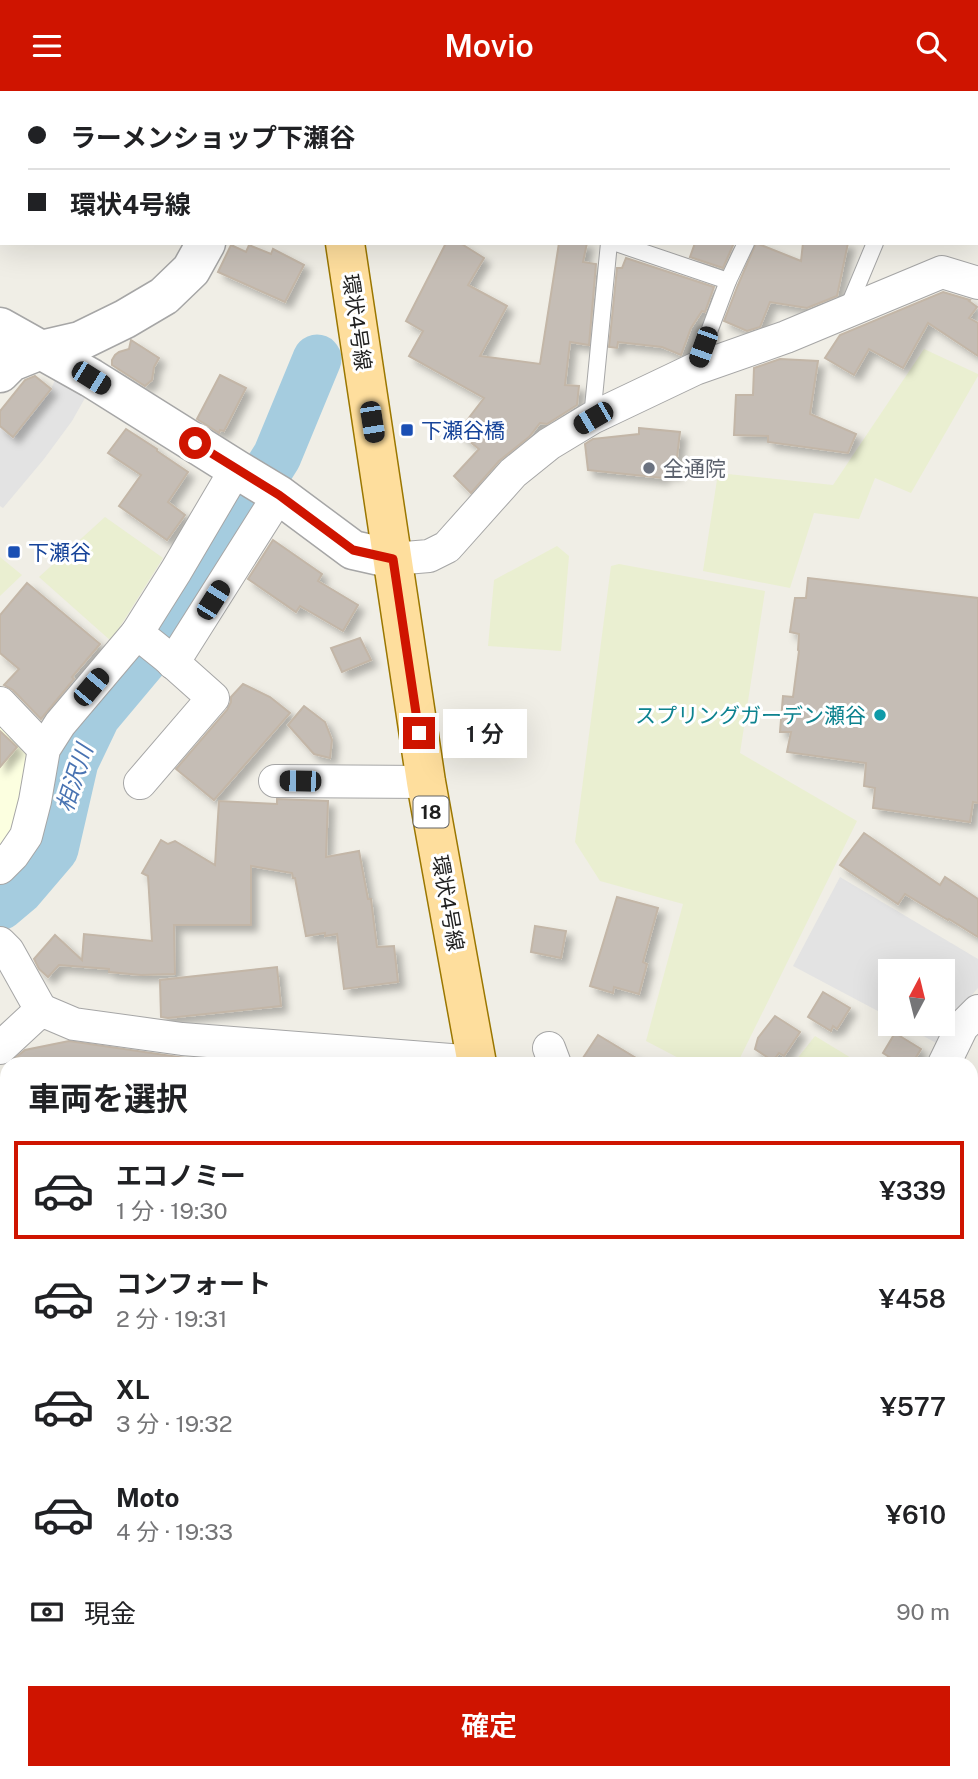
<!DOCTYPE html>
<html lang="ja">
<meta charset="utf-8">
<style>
:root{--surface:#fff;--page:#f6f6f6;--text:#202124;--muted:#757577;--line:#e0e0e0;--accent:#cf1400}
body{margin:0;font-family:"Public Sans","Noto Sans JP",sans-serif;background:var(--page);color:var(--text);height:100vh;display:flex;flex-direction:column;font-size:26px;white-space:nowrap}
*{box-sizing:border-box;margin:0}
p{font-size:23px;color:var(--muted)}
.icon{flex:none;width:38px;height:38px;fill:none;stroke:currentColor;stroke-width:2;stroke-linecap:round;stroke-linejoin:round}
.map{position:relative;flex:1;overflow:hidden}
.drawer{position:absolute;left:0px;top:966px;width:978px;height:723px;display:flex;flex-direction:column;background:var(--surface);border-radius:21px 21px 0 0;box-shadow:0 7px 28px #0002}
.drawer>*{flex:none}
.top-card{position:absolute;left:0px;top:0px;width:978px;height:154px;box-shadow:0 7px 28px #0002;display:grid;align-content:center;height:154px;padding:0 28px;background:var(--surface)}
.needle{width:46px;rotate:7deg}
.controls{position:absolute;left:878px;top:868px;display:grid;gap:14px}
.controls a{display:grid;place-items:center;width:77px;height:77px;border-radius:0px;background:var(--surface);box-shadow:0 7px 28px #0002;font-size:35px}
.end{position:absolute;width:32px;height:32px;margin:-16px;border:9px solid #cf1400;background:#fff;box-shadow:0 0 0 4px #fff}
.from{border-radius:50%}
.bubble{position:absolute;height:49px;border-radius:0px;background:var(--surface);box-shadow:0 7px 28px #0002;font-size:23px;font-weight:600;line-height:49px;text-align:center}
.car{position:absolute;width:21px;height:42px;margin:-21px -10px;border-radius:9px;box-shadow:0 0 5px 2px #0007;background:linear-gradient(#222 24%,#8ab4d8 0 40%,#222 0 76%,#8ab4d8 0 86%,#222 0)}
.top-card b{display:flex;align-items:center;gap:24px;height:66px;font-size:26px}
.top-card b+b{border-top:2px solid var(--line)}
.top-card i{width:18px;height:18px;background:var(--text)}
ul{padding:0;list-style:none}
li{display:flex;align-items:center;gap:21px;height:98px;margin:0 14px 10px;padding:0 14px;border:4px solid transparent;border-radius:0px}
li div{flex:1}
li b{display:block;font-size:26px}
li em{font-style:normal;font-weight:600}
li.active{border-color:var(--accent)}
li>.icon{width:63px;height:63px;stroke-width:1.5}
h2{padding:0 28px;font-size:32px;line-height:84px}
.pay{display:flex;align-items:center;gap:18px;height:77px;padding:0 28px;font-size:26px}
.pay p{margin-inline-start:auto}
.primary-button{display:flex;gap:14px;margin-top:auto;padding:14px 28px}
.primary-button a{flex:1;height:80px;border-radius:0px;background:var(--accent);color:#fff;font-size:28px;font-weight:600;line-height:80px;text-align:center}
header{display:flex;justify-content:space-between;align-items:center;height:91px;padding:0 28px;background:var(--accent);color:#fff;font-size:32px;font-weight:600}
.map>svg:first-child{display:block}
</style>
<header><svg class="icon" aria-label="menu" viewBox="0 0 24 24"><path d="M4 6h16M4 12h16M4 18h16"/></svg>Movio<svg class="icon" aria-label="search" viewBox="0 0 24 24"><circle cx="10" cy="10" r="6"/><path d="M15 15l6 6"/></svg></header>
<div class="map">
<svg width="978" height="1688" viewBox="0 0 978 1688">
<defs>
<filter id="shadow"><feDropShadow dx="6" dy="6" stdDeviation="3.5" flood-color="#0004"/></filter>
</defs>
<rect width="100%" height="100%" fill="#f0eee6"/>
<polygon fill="#fcffe0" points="0,632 30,666 12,746 0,759"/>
<g fill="#eaefd1">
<polygon points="924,258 978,283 978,285 911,402 875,387 859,428 814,422 790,497 703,480 718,382 833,394"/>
<polygon points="105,426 163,467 111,550 39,486"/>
<polygon points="557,455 569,465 561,560 488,555 494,489"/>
<polygon points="0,466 22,484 0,505"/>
<polygon points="619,473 765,500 740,662 857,730 737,973 690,973 646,950 683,813 600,790 575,751 611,475"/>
<polygon points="815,945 861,973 793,973"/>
<polygon points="971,984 978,986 978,1074 971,1073"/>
<polygon points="971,1296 978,1298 978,1435 971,1428"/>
<polygon points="7,1410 7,1609 0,1605 0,1532 5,1517 0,1511 0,1414"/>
<polygon points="971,1483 978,1491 978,1688 644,1688 645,1682 971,1682"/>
</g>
<g fill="#e3e3e3">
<polygon points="55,289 85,307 72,330 44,368 3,417 0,415 0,335 13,346 51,298"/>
<polygon points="840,786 978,868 978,897 968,908 942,955 901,933 943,933 943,880 891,880 891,927 793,875"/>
</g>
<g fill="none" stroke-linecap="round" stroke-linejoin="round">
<g stroke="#a5ccdf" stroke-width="49">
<polyline points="447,2 449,0"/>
<polyline points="0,815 19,799 54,758 74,671 96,625 169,538 277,365 317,268"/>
</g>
</g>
<g fill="#c5bdb5" stroke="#c3b6a7" stroke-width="2" filter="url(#shadow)">
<polygon points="446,152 460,152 484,167 468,194 507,215 480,265 540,273 559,152 587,152 583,171 596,173 589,254 570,251 565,294 579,295 577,314 547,333 540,332 529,346 499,370 471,402 454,385 479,358 458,341 484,307 409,265 423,240 406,230"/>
<polygon points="695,152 734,152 723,177 690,166"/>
<polygon points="756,152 801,170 803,152 848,152 837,205 807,217 770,211 760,236 747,240 724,230 738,194"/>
<polygon points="231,154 246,161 249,154 271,163 273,158 304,174 285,211 218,181"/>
<polygon points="626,167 714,196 705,221 702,220 691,237 681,264 662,256 618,251 617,257 609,256 617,177 622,177"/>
<polygon points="943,201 970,209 969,210 977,216 969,227 978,232 978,265 928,232 903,277 869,258 854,284 825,267 840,244"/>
<polygon points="131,249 159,267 154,276 152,289 145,295 112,274 112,269 115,264 119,261 129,258"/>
<polygon points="780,268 818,270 810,323 856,343 848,362 768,351 768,345 734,344 736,304 753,304 754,277"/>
<polygon points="220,284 246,297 224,340 220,339 219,342 197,328"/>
<polygon points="35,285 51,298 13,346 0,335 0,320 25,289"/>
<polygon points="639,337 680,341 675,383 664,381 663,387 588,379 585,353 593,348 639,343"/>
<polygon points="126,338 157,358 157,360 188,381 168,411 185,424 167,449 119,415 141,384 108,362"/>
<polygon points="273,449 322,483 318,490 358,514 343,540 300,515 296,521 248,488"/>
<polygon points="808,487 978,507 978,712 973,711 970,731 873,717 875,697 864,695 866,672 787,661 791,641 780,641 783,605 793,606 799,560 798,559 799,543 790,541 795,507 806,507"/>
<polygon points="27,492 100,553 72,586 74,588 41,628 13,599 4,594 19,578 0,562 0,524"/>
<polygon points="360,547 371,569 342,581 331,557"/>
<polygon points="243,593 270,606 290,622 214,709 176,678 227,619 231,611 231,606"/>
<polygon points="304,615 325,631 332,649 330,667 314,663 288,634"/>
<polygon points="0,640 17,656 0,676"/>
<polygon points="277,708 328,710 326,766 359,760 368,808 371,808 377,856 394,855 398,891 344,898 337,843 325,845 325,842 306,845 295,787 293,787 292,782 251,775 251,834 174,834 175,883 141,884 109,881 109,878 59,874 48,886 39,878 34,868 55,844 82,869 84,843 152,850 148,785 142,782 161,749 168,753 175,750 215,774 219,710 277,713"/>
<polygon points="864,742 940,794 945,786 978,808 978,846 949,828 948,829 905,803 898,813 840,774"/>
<polygon points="617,806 658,817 643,871 647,873 639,903 614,896 613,902 590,895"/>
<polygon points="535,835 566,840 561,867 531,861"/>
<polygon points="277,876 281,915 168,927 161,926 160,889"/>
<polygon points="823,901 850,917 837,938 833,935 831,940 808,926"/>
<polygon points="775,925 800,941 784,965 779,962 773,970 755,958 758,947"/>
<polygon points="895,942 921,958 912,973 900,973 883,962"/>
<polygon points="598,944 646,973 579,973"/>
<polygon points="69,950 186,967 186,973 8,973 25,959"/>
</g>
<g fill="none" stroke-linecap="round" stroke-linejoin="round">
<g stroke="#a6a6a6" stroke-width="18">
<g id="service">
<polyline points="790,2 791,0"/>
<polyline points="939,2 940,0"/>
<polyline points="616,152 728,190"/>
<polyline points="847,219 875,152"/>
<polyline points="695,278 728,190 746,152"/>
<polyline points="592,327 609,152"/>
<polyline points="23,1688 27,1682"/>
</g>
</g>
<g stroke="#a6a6a6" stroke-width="34">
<g id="minor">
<polyline points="51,2 53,0"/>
<polyline points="475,2 476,0"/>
<polyline points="0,62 2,60"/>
<polyline points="393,468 429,465 447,456 513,382 549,353 592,327 695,278 786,246 942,181 978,192"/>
<polyline points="137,542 167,566 213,607 140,692"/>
<polyline points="173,572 279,404"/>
<polyline points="0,612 44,658"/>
<polyline points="275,690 426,691"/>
<polyline points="0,777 13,764 26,745 35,710 44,658 60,633 137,542 176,480 236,378"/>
<polyline points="0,852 8,860 41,919"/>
<polyline points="0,957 41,919 74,933 182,948 476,971"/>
<polyline points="549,957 555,973"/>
<polyline points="944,973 962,936 978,920"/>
<polyline points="0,1006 5,1035 7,1040"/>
<polyline points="0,1184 7,1180"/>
<polyline points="0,1624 7,1627"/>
<polyline points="136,1682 151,1688"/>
<polyline points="632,1688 633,1682"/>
</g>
</g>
<g stroke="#a6a6a6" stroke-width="41">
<g id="tertiary">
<polyline points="0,236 91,287 236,378 279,404 353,459 393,468"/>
<polyline points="0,282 11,271 41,259 80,250 125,228 164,205 191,179 206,152"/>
<polyline points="971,1443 978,1450"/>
<polyline points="171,1688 175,1682"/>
</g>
</g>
<g stroke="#9b7700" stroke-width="41">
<g id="primary">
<polyline points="322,0 322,2"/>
<polyline points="345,152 426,691 477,973"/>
<polyline points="559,1682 560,1688"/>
</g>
</g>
<use href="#service" stroke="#fff" stroke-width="16"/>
<use href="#minor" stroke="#fff" stroke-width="32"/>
<use href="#tertiary" stroke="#fff" stroke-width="38"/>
<use href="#primary" stroke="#fede9d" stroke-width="38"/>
</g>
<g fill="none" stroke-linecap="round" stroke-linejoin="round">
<polyline stroke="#cf1400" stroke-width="9" points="195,352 279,404 353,459 393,468 419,642"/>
</g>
<g fill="#1a4fb4" stroke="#fff" stroke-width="2.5">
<rect x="400" y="332" width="14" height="14" rx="3.5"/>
<rect x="7" y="454" width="14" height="14" rx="3.5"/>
</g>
<circle fill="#6b7280" stroke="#fff" stroke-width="2.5" cx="649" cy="377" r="7"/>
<circle fill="#0f9aa8" stroke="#fff" stroke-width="2.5" cx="880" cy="624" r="7"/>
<g text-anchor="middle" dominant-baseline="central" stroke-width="6" stroke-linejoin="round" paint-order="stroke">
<rect fill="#fff" stroke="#626262" stroke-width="2" x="413.5" y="705.5" width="35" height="31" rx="5"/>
<g font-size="19" font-weight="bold" fill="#1f1f1f">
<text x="431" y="721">18</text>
</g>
<g font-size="21" fill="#1f1f1f" stroke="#fff">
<text transform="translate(357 231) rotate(82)">環状4号線</text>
<text transform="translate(448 812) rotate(80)">環状4号線</text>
</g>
<g font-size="21" fill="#164399" stroke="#fff" text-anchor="start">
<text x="421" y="339">下瀬谷橋</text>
<text x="28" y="461">下瀬谷</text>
</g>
<g font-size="21" fill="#5b616d" stroke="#fff" text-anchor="start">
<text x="663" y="377">全通院</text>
</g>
<g font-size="21" fill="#0d838f" stroke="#fff" text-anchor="end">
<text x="866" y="624">スプリングガーデン瀬谷</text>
</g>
<g font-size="23" font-style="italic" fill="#4973b2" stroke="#fff">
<text transform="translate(74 687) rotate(-72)">相沢川</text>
</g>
</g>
</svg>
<div class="controls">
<a><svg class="needle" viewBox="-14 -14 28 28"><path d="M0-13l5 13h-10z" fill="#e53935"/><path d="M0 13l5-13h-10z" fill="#757577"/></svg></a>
</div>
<i class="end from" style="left:195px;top:352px"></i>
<i class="end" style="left:419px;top:642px"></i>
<div class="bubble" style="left:443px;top:618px;width:84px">1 分</div>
<i class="car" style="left:703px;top:256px;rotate:200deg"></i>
<i class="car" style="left:91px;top:287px;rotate:122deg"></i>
<i class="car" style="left:593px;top:327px;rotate:240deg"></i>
<i class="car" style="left:372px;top:331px;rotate:171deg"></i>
<i class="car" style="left:213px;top:509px;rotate:32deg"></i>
<i class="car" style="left:91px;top:596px;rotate:40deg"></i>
<i class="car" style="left:300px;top:690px;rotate:271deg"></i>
<div class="top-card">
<b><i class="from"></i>ラーメンショップ下瀬谷</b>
<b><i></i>環状4号線</b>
</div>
<section class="drawer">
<h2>車両を選択</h2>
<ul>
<li class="active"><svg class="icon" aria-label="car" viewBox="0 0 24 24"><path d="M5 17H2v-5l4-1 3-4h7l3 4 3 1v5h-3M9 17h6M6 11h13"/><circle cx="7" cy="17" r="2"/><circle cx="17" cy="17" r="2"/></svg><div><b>エコノミー</b><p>1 分 · 19:30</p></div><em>¥339</em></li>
<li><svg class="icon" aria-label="car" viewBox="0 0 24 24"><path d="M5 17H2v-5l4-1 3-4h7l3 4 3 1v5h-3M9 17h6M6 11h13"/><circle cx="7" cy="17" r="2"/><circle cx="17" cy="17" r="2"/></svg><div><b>コンフォート</b><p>2 分 · 19:31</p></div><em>¥458</em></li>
<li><svg class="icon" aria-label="car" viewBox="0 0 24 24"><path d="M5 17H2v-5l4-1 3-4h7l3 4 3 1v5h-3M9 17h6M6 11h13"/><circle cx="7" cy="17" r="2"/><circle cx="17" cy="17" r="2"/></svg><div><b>XL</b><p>3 分 · 19:32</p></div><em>¥577</em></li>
<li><svg class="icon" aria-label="car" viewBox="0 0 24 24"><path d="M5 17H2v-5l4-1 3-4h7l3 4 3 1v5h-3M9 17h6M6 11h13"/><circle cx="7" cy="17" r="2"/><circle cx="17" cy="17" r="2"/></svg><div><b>Moto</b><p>4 分 · 19:33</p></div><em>¥610</em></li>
</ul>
<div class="pay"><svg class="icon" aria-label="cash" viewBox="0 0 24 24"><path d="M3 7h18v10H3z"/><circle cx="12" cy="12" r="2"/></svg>現金<p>90 m</p></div>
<div class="primary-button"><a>確定</a></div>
</section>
</div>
